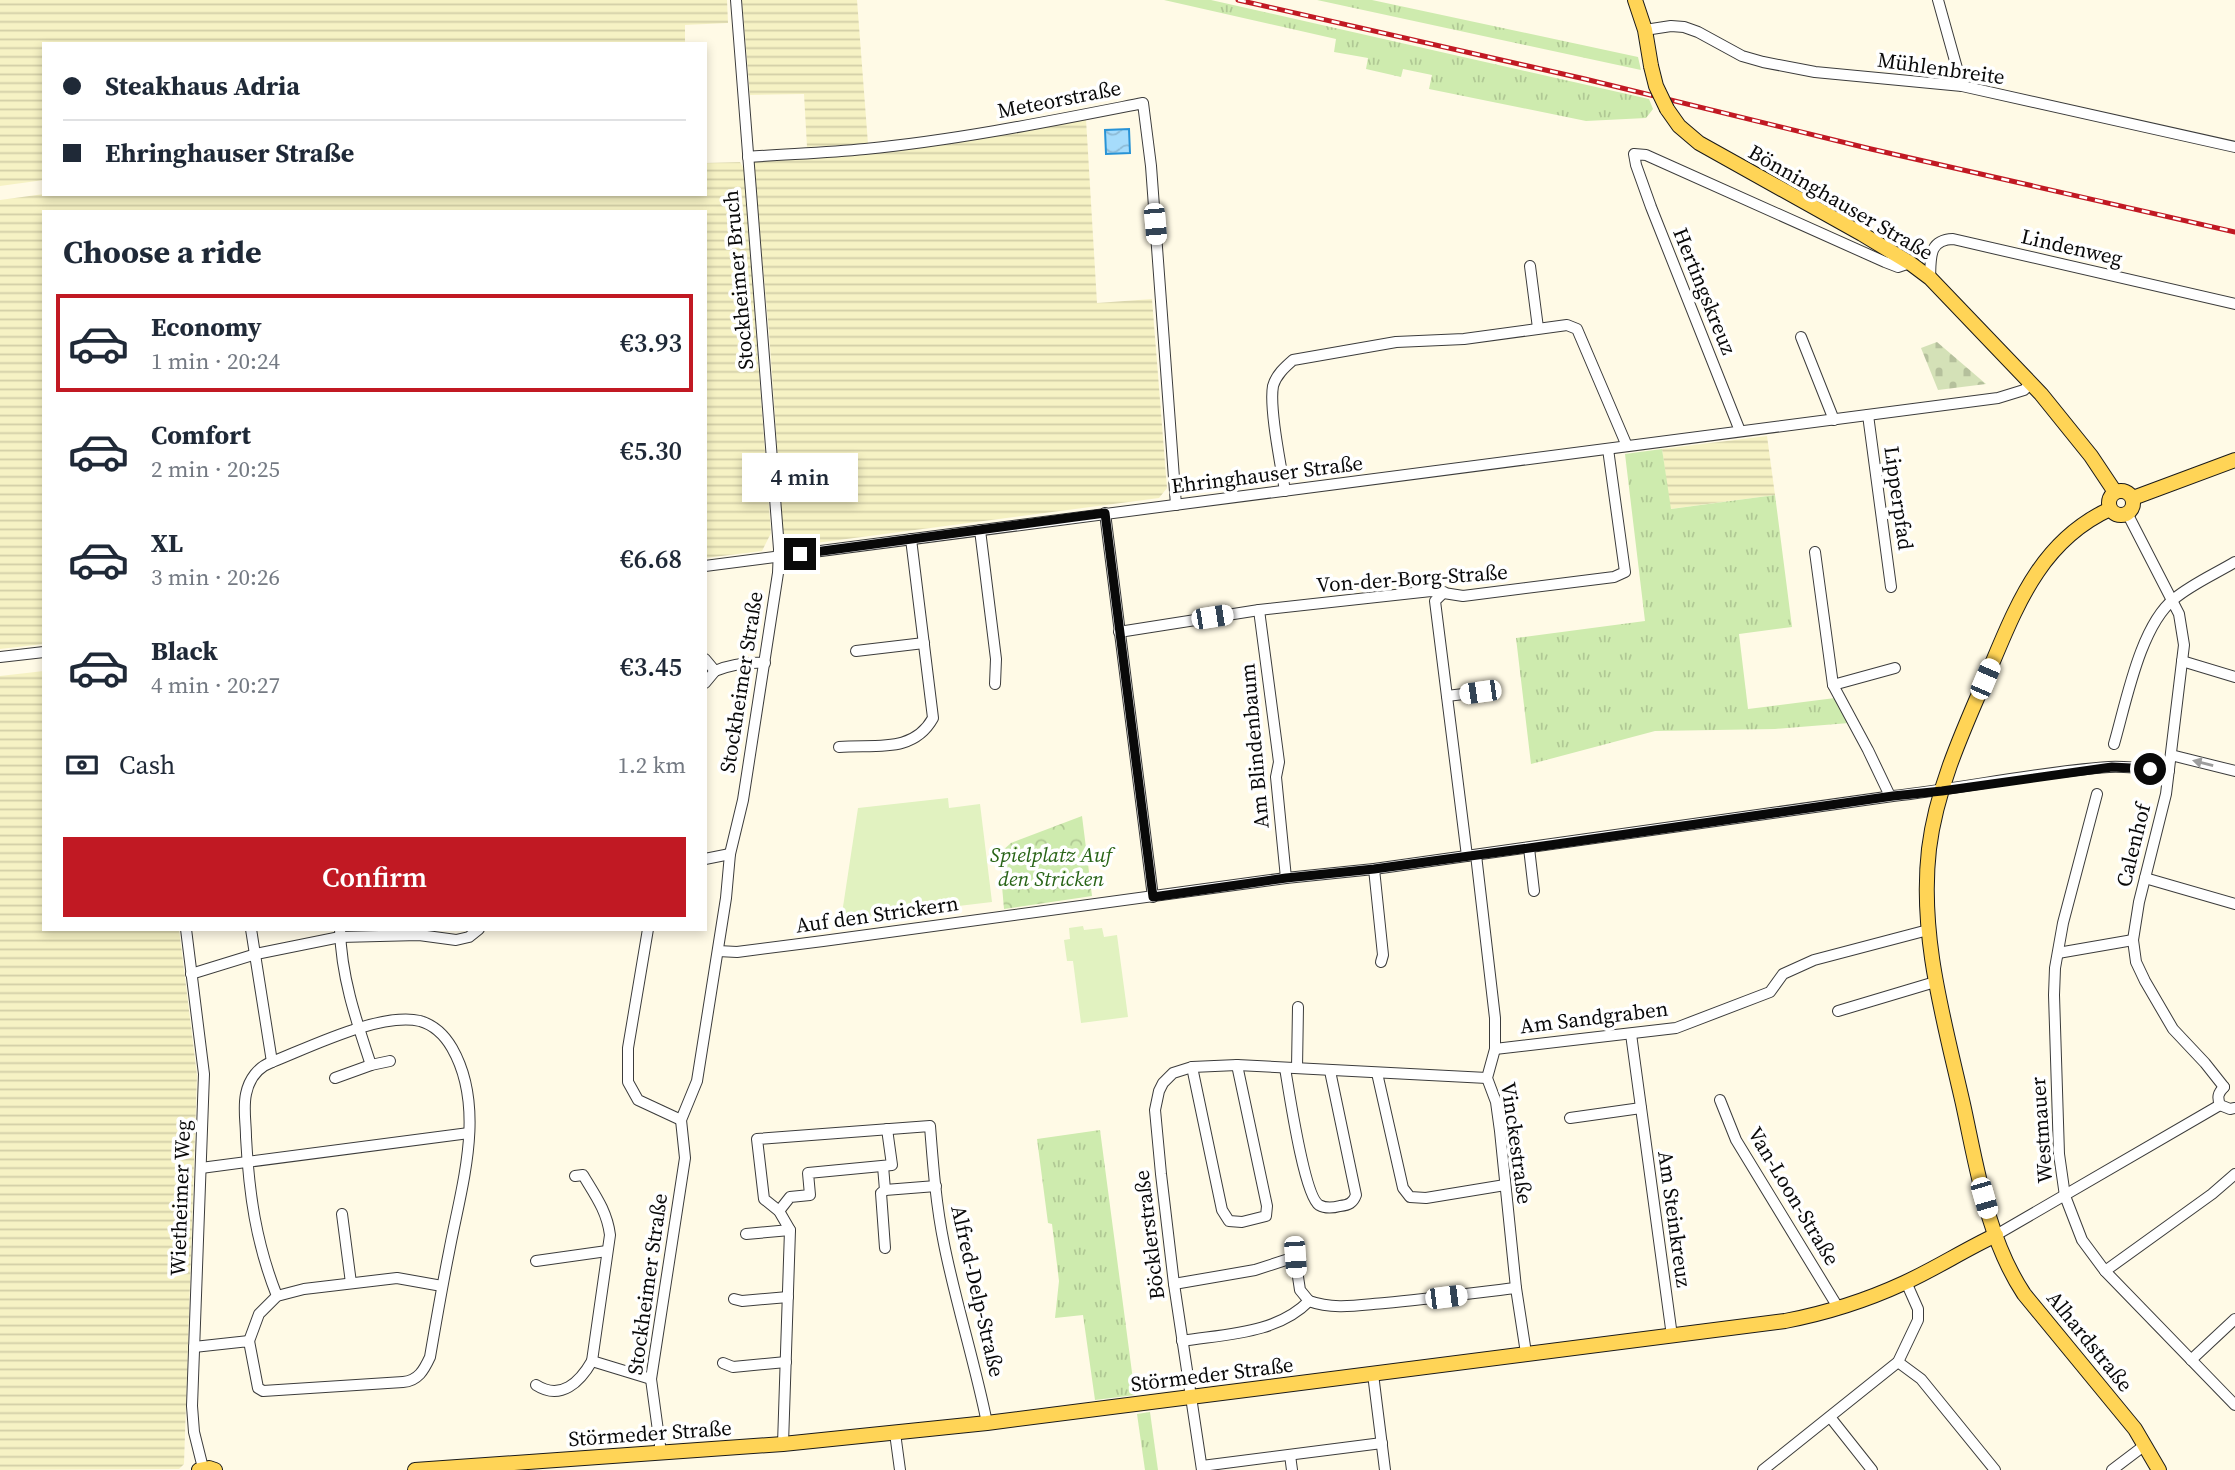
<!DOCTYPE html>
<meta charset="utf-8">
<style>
:root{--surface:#fff;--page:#f2f2f3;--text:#1f2937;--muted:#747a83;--line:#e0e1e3;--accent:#c11923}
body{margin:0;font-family:"Source Serif 4",serif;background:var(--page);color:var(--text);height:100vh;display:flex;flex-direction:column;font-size:26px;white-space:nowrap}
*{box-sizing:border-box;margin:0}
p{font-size:23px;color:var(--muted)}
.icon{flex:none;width:38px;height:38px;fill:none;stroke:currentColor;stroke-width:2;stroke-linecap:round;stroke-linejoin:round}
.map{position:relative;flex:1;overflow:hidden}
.panel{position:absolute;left:42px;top:210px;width:665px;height:721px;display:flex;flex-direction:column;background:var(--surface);border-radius:0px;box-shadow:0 4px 10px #0003}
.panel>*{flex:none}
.guide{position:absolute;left:42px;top:42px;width:665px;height:154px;border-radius:0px;box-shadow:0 4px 10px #0003;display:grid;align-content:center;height:154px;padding:0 21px;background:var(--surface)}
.end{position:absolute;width:32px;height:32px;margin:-16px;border:9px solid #090909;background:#fff;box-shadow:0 0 0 4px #fff}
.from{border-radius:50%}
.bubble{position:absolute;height:49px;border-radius:0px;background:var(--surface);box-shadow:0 4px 10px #0003;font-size:23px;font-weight:600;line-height:49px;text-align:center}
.car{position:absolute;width:21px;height:42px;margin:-21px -10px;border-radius:9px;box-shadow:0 0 5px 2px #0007;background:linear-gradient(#fff 24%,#345 0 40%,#fff 0 76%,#345 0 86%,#fff 0)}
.guide b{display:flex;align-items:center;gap:24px;height:66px;font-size:26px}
.guide b+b{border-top:2px solid var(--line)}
.guide i{width:18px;height:18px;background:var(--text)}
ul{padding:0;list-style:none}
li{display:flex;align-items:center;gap:21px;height:98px;margin:0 14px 10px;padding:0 7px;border:4px solid transparent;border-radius:0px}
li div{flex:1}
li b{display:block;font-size:26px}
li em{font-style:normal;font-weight:600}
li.selected{border-color:var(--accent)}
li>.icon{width:63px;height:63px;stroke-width:1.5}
h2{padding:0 21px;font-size:32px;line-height:84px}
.pay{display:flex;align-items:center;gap:18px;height:77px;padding:0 21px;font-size:26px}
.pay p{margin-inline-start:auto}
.button{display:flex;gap:14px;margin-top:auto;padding:14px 21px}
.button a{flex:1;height:80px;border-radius:0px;background:var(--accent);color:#fff;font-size:28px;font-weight:600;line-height:80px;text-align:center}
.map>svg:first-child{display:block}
</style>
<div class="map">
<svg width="2235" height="1470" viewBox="0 0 2235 1470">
<defs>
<pattern id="farmland-rules" width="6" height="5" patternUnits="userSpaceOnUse" patternTransform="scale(1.75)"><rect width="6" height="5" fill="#f6f2c4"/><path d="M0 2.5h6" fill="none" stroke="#d2cea7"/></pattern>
<pattern id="grass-tufts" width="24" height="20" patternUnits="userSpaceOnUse" patternTransform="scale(1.75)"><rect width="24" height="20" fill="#ceebae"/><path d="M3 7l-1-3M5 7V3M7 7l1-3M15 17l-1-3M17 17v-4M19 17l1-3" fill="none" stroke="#b0c894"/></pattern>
<pattern id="cemetery-stones" width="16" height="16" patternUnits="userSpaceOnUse" patternTransform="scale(1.75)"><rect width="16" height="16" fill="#d4e1b7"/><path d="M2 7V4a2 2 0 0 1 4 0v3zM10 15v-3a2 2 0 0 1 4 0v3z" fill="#b5c09c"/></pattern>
<pattern id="park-crowns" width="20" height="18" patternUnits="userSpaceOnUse" patternTransform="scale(1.75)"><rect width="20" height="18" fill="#ceebae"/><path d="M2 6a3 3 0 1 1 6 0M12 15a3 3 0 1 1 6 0" fill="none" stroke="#b0c894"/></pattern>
<pattern id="water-waves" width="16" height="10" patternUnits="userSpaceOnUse" patternTransform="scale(1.75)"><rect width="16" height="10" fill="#a6dcfb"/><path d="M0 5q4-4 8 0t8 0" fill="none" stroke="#8ebbd6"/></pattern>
</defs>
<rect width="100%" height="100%" fill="#fffae6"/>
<g fill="url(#farmland-rules)">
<polygon points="0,0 727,0 728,23 685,25 685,44 44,44 44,180 0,186"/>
<polygon points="742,0 857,0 868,144 807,147 804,94 750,95"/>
<polygon points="1086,119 1097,303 1152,299 1167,488 1159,498 793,546 787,541 783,531 769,332 753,161 882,151 1027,131"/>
<polygon points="740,162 744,169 771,533 762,551 705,558 705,212 44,212 44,644 0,649 0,200 44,194 705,194 705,163"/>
<polygon points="1767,436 1775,495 1670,509 1662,449"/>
<polygon points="44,671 44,929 179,929 197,1075 184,1464 179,1469 0,1470 0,676"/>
</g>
<g fill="url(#grass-tufts)">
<polygon points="1164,0 1211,0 1649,99 1653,109 1646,118 1586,121 1429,89 1432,75 1403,69 1401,77 1366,69 1368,58 1334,52 1336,39"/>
<polygon points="1317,0 1372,0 1638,57 1641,70"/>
<polygon points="1662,449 1671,509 1775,495 1792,627 1739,634 1748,709 1835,698 1849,723 1775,729 1655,731 1531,764 1516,638 1645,621 1625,454"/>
<polygon points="1100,1130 1135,1395 1095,1400 1083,1315 1055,1318 1059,1281 1052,1224 1048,1223 1037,1139"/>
<polygon points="1150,1412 1158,1470 1145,1470 1137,1414"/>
</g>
<polygon fill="url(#cemetery-stones)" points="1937,342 1986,384 1938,390 1921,348"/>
<polygon fill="url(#park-crowns)" points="1082,816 1092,896 1004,909 1000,863 1002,851 1011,843"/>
<g fill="#e1f2c0">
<polygon points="948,798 949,808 980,804 992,902 841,920 858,808"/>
<polygon points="1083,926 1084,930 1102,928 1104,937 1117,935 1128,1017 1081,1023 1073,961 1067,961 1064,940 1070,939 1069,928"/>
</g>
<polygon fill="url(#water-waves)" stroke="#2893d6" stroke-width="2" points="1129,129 1130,153 1106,154 1105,130"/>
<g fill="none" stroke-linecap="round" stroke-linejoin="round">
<g stroke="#3c3c3c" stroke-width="12">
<g id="minor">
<polyline points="1938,0 1962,86"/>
<polyline points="1645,30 1671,26 1684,27 1698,32 1742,56 1763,62 1815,72 1962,86 2235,147"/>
<path d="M748,157C787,154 826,153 865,149C958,140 1051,121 1143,103L1151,166L1176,505"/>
<polyline points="1530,266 1538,328"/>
<path d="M1930,278C1931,258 1928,240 1953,239L2235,304"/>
<polyline points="1801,337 1834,420"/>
<polyline points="1868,415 1891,587"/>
<polyline points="1740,431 1651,207 1636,165 1634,154 1646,155 1885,262 1898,267 1910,263"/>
<path d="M1285,491C1281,466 1269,408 1273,386C1276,375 1285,367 1293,360L1396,342L1464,339L1567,325L1577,329L1627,446"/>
<polyline points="1105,513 1153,897"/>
<polyline points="2127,513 2179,614 2184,645 2166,794 2139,902 2133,940 2136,962 2145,981 2173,1029 2205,1063 2224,1087"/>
<polyline points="980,530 996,659 995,684"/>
<polyline points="1815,552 1833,685 1868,750 1890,796"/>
<polyline points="705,566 1998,398 2024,390 2031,383"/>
<polyline points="1444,592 1435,601 1467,856"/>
<polyline points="1259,610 1279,762 1276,777 1286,878"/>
<polyline points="1119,632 1259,610 1431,591 1463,596 1614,577 1625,572 1608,449"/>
<polyline points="856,651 924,643"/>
<polyline points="0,657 44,652"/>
<path d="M705,659L715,671C732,664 748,662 765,663"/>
<polyline points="2182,661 2235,677"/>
<polyline points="705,683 715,671"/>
<polyline points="1833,685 1895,668"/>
<polyline points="1447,696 1480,692"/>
<path d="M2114,744C2126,703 2140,626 2174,599C2192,584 2215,574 2235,562"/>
<path d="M839,747C875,744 913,754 933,718L911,539"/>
<polyline points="2171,755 2235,771"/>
<polyline points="2097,794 2063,923 2055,968 2054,995 2059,1154 2065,1196 2082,1240 2105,1271 2235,1405"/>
<polyline points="1529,848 1534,891"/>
<polyline points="1476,855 1495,1018 1495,1049 1487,1078 1496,1102 1500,1131 1516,1288 1526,1353"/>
<polyline points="705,859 730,854"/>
<polyline points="1374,869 1383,955 1381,962"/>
<polyline points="2145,878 2235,904"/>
<polyline points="186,929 204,1074 192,1406 194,1432 203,1468"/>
<path d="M340,929C341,976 356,1020 371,1065"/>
<polyline points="648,929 628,1048 628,1082 638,1100 681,1120"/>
<path d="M718,951L737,952L823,941L1286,878L1374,869L1893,796C1965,788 2037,772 2109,767C2129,766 2149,769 2169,771"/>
<polyline points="2058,953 2133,940"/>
<polyline points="191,974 256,954 340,937 419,935 456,940 469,937 479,929"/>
<polyline points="1838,1011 1935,982"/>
<polyline points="1631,1034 1672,1336"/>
<polyline points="1495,1049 1676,1028 1770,992 1783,974 1814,960 1928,930"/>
<path d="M272,1062C258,1067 249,1079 246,1094C243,1108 246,1123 246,1137C249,1194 256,1243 277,1296"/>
<polyline points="1192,1067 1222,1210 1229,1221 1242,1222 1266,1216 1267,1206 1237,1065"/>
<path d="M1285,1068C1289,1091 1304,1195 1319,1205C1326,1209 1333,1208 1340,1206C1349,1205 1353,1203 1356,1195L1330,1071"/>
<polyline points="1297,1068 1298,1007"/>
<polyline points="1377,1073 1403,1188 1410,1197 1426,1198 1505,1185"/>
<polyline points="335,1078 371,1065 390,1061"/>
<path d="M2224,1087C2218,1093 2217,1097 2220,1105L2230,1109L2235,1108"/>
<polyline points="1720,1100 1736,1140 1839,1309"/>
<polyline points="1570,1118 1641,1108"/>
<polyline points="883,1166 885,1190 881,1193 885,1248"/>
<polyline points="201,1168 469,1133"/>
<path d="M575,1176L583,1175C595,1195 607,1211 610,1235L592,1361L651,1379"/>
<polyline points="885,1190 936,1186"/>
<polyline points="779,1211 790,1197 810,1195 808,1173 892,1165 887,1129"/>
<polyline points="342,1214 351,1283"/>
<polyline points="746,1234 790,1230"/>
<polyline points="1996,1235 2220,1105"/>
<polyline points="536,1261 607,1251"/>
<polyline points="2105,1271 2212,1194 2235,1174"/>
<polyline points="1174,1284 1255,1270 1295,1257 1300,1290 1309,1301"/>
<polyline points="734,1299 742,1301 788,1297"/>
<path d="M1309,1301C1334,1310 1359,1305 1385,1303C1429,1299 1473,1293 1516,1288"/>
<polyline points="249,1341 259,1314 277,1296 304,1289 397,1278 442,1286"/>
<path d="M1182,1341C1225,1334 1277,1334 1309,1301"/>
<path d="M194,1347L249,1341L258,1388L263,1391L403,1382C418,1381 424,1370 430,1357C436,1322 442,1287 449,1252C461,1187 487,1109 452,1048C445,1036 434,1025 420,1021C380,1012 310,1047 272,1062L251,929"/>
<polyline points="2191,1360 2235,1319"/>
<polyline points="1898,1362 1921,1379 1995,1470"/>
<polyline points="723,1363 733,1367 786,1362"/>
<polyline points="1373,1374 1385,1470"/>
<path d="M536,1385C561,1401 580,1382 592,1361"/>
<polyline points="1830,1417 1872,1470"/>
<polyline points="895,1433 900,1470"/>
<path d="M783,1444L790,1230L779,1211L764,1199L757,1139L930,1126C933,1165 936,1205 944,1244C956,1304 975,1363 987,1423"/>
<polyline points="661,1453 651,1379 685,1158 681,1120 697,1081 726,898 730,854 743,800 778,573 779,549 736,0"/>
<polyline points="1290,1455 1292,1470"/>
<polyline points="1202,1466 1382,1443"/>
<polyline points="1202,1470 1174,1284 1161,1174 1155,1110 1159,1091 1163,1083 1173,1073 1192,1067 1237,1065 1487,1078"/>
<polyline points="1763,1470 1898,1362 1918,1320 1918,1309 1906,1282"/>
<polyline points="2112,1470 2145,1445"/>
</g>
</g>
<g stroke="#1a1a1a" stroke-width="16">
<g id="major">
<polyline points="1635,0 1645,30 1651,66"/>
<polyline points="1667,109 1679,126 1699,143 1862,234 1910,263 1930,278 2041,394 2091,456 2115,492"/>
<circle cx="2121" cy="503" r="12"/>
<polyline points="2133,498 2235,460"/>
<path d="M2110,509C2045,539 2020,597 1994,659C1968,720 1937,783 1929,849C1919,936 1944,1020 1963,1104C1977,1168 1987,1238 2024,1294L2135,1429L2159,1470"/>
<polyline points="199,1470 209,1468 215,1470"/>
<path d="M415,1470L783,1444L987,1423L1785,1321C1827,1313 1865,1301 1904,1283C1935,1269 1964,1250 1996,1235"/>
</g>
</g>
<use href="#minor" stroke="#fff" stroke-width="10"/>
<use href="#major" stroke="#ffd456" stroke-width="14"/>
<g stroke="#c11923" stroke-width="5">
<polyline id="rail" points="1238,0 1585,79 1871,149 2235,232"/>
</g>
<use href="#rail" stroke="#fff" stroke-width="2.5" stroke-dasharray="8" stroke-linecap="butt"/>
<g stroke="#1a1a1a" stroke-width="16" stroke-linecap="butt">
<polyline id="major-bridge" points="1651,66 1656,86 1667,109"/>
</g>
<use href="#major-bridge" stroke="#ffd456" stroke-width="14"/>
</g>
<defs><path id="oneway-solid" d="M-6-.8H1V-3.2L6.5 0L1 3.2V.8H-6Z" transform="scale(1.75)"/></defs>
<use fill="#9d9d9d" href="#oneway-solid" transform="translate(2203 763) rotate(-166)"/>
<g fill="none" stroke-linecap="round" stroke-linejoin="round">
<polyline stroke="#090909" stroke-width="9" points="800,554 1105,513 1153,897 1286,878 1374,869 1529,848 1893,796 1942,791 2112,767 2150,769"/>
</g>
<g text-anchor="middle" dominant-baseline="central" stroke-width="7" stroke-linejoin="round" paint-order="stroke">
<g font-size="21" fill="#090909" stroke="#fff">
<text transform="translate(1941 68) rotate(8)">Mühlenbreite</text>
<text transform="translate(1059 99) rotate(-11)">Meteorstraße</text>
<text transform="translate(1841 202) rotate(30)">Bönninghauser Straße</text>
<text transform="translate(2072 247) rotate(13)">Lindenweg</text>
<text transform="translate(738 280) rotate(-95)">Stockheimer Bruch</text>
<text transform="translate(1705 291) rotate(68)">Hertingskreuz</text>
<text transform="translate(1267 474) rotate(-7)">Ehringhauser Straße</text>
<text transform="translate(1899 498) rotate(82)">Lipperpfad</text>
<text transform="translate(1412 578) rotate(-4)">Von-der-Borg-Straße</text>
<text transform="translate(741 682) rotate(-81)">Stockheimer Straße</text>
<text transform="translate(1254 746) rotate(-95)">Am Blindenbaum</text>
<text transform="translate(2133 845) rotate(-76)">Calenhof</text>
<text transform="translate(877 914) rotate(-8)">Auf den Strickern</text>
<text transform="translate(1594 1017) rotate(-7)">Am Sandgraben</text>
<text transform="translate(2041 1130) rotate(-94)">Westmauer</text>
<text transform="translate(1517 1143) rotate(82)">Vinckestraße</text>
<text transform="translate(1794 1196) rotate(59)">Van-Loon-Straße</text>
<text transform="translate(180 1198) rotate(-88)">Wietheimer Weg</text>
<text transform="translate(1675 1219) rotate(82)">Am Steinkreuz</text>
<text transform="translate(1149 1235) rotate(-97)">Böcklerstraße</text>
<text transform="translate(647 1284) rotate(-82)">Stockheimer Straße</text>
<text transform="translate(978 1291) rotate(77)">Alfred-Delp-Straße</text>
<text transform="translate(2090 1341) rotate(51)">Alhardstraße</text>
<text transform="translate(1212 1374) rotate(-7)">Störmeder Straße</text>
<text transform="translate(650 1433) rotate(-4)">Störmeder Straße</text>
</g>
<g font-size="21" font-style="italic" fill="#286417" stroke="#fff">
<text x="1051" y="854">Spielplatz Auf<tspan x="1051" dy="24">den Stricken</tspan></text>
</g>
</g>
</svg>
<i class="end from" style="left:2150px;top:769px"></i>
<i class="end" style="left:800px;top:554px"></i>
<div class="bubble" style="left:742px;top:453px;width:116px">4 min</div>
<i class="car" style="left:1155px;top:224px;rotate:175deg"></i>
<i class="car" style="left:1212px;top:617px;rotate:81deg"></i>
<i class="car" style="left:1985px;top:679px;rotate:23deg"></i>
<i class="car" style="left:1480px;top:692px;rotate:262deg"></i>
<i class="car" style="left:1984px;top:1198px;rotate:164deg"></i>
<i class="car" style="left:1295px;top:1257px;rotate:176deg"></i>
<i class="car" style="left:1446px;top:1297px;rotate:83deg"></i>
<div class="guide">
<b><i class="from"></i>Steakhaus Adria</b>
<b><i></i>Ehringhauser Straße</b>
</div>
<section class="panel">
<h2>Choose a ride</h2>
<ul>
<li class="selected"><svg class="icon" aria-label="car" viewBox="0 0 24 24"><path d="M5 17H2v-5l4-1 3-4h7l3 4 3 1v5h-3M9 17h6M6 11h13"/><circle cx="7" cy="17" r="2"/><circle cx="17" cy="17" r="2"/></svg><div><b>Economy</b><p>1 min · 20:24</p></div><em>€3.93</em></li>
<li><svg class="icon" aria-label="car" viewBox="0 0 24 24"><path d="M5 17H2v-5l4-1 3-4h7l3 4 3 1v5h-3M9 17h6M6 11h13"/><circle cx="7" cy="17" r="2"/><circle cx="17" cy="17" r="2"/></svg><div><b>Comfort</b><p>2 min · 20:25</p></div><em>€5.30</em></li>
<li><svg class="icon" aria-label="car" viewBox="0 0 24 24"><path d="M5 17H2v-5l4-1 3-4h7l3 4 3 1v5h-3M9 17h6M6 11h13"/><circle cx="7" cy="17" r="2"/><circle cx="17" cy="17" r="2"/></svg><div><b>XL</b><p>3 min · 20:26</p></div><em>€6.68</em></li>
<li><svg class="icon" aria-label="car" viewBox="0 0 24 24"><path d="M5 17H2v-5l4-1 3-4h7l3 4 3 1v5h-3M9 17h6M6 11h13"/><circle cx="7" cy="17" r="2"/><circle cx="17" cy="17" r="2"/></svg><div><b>Black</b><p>4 min · 20:27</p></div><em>€3.45</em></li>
</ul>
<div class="pay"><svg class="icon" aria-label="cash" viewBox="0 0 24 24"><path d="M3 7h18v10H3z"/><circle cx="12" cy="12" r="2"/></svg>Cash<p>1.2 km</p></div>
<div class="button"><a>Confirm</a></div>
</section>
</div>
